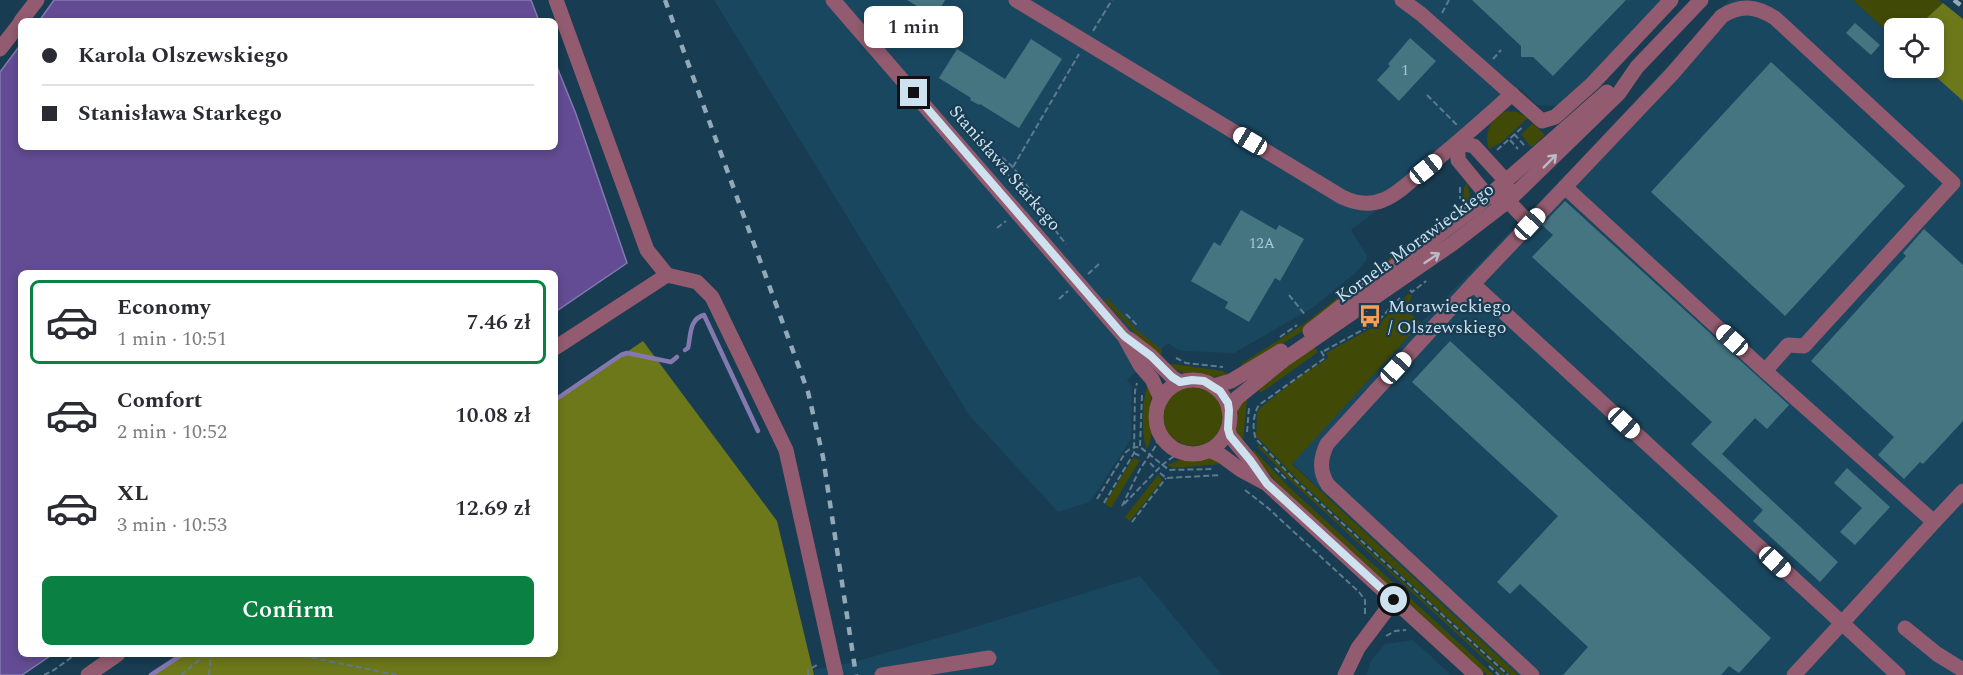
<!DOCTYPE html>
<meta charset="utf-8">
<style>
:root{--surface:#fff;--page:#f2f2f3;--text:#2b2b33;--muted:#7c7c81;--line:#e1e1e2;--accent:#0b8043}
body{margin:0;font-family:Spectral,serif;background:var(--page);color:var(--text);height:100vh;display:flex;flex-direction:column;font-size:22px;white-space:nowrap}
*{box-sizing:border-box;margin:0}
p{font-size:20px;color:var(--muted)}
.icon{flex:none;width:33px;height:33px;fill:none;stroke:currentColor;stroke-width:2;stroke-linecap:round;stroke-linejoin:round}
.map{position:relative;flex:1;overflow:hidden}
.side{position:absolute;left:18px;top:270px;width:540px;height:387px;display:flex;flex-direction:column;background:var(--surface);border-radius:9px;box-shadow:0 3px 9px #0003}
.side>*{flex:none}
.guide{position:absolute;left:18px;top:18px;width:540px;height:132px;border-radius:9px;box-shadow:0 3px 9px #0003;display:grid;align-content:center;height:132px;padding:0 24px;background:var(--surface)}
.tools{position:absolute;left:1884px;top:18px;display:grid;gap:12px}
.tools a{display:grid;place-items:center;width:60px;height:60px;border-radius:9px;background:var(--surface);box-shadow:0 3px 9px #0003;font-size:30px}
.end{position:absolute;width:27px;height:27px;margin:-14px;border:8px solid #cee1ee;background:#111;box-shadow:0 0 0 3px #111}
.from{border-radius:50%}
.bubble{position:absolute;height:42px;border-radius:9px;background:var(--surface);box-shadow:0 3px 9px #0003;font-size:20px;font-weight:600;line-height:42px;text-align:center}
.car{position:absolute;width:18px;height:36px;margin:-18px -9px;border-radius:8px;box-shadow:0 0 4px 2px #0007;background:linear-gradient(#fff 24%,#345 0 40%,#fff 0 76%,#345 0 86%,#fff 0)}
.guide b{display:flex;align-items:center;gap:21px;height:57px;font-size:22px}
.guide b+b{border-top:2px solid var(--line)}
.guide i{width:15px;height:15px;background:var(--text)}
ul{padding:10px 0 0;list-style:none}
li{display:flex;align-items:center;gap:18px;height:84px;margin:0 12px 9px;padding:0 12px;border:3px solid transparent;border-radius:9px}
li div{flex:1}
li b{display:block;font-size:22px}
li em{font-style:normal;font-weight:600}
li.on{border-color:var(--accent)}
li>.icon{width:54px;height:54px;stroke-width:1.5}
.cta{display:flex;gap:12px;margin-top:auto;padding:12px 24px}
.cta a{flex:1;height:69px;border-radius:9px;background:var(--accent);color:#fff;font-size:24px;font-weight:600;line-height:69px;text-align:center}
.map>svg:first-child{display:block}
</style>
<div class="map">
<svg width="1963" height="675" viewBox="0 0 1963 675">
<rect width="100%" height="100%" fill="#183c51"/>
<g fill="#1a4760">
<polygon points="714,0 1662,0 1561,106 1537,105 1520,88 1458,146 1422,176 1351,230 1367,256 1366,261 1355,273 1314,307 1234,353 1186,351 1179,350 1168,343 1127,380 1132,387 1131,439 1090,502 1058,512 969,415"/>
<polygon points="1729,0 1853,0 1894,38 1894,68 1926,68 1963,101 1963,675 1518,675 1292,463 1421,323 1581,159"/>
<polygon points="1140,576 1222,675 815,675 813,670 854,662 959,632"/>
<polygon points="1413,640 1451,675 1366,675 1371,661 1385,644"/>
</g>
<g fill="#414906">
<polygon points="1853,0 1938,0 1943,3 1916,28 1894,28 1894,38"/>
<path d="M1506,111L1518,112L1528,118L1502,142L1489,149C1483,133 1491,118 1506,111Z"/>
<polygon points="1533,123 1545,135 1533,146 1530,146 1521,134"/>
<path d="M1467,182L1470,195L1467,205L1303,331L1242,369L1241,364L1304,324L1370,272L1457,210C1466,200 1461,191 1467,182Z"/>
<polygon points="1408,294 1412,295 1407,310 1421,323 1292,464 1518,675 1510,675 1298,480 1256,436 1257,412 1261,407 1299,377 1327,359 1328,356 1326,353 1379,324"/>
<polygon points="1107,298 1137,330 1162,350 1161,354 1158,357 1109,306 1104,300"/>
<polygon points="1314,346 1318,352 1261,393 1256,387"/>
<path d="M1174,364L1223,371L1230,376C1215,378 1180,376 1169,365Z"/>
<path d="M1149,383C1153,397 1150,404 1151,418C1151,430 1153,438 1147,449C1141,440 1142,391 1149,383Z"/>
<circle cx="1193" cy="416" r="30"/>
<path d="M1247,399L1243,442L1238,440C1234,423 1231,409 1247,399Z"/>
<polygon points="1257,446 1260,446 1323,508 1505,675 1502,675 1480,655 1292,482"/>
<polygon points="1254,450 1290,488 1494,675 1487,675 1473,663 1287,493 1250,454"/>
<polygon points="1205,457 1210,457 1221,464 1174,468 1167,465 1181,459"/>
<polygon points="1133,458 1140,460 1111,508 1105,504"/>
<polygon points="1158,475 1161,478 1161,482 1130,521 1125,517"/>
</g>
<g fill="#6d781b">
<polygon points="1943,3 1963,19 1963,101 1926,68 1934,68 1934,28 1916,28"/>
<polygon points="643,341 777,521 814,675 150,675 181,654 555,654 555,401"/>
</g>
<g fill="#634c94" stroke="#8379af" stroke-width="1.5">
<polygon points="54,0 531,0 539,21 39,21"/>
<polygon points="21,44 21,147 555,147 555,62 576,114 627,263 555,312 555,273 21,273 21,654 53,654 22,675 0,675 0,72"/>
</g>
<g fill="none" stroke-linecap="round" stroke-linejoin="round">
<g stroke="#8379af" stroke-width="4.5">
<path d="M685,350L688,348C691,335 689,319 704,315L758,431"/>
<polyline points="555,400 621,355 627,353 671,362 677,357"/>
<polyline points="151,675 183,654"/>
</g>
</g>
<g fill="#467582">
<polygon points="907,0 945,0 935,17"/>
<polygon points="1472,0 1626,0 1553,76 1533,57 1521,57 1521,46"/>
<polygon points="1855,23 1880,45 1871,55 1846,33"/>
<polygon points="1410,38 1436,61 1399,101 1377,80 1390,66 1388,64"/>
<polygon points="1031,39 1062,59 1019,128 980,104 979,105 970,100 971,98 939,78 957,49 1005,79"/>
<polygon points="1771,62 1905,186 1785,316 1651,192"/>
<polygon points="1565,201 1789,405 1767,429 1755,418 1722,454 1838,562 1820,582 1753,521 1763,510 1691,444 1712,422 1532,257 1553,235 1542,225"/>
<polygon points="1241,210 1276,230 1279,225 1304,239 1280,281 1275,278 1249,322 1225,308 1228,302 1191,281 1214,242 1220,246"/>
<polygon points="1924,229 1963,265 1963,421 1923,464 1920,462 1904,479 1878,455 1894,437 1811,361 1906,256 1903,253"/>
<polygon points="1450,341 1771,638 1739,673 1729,666 1721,675 1563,675 1588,647 1520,584 1510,594 1497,582 1558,516 1412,382"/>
<polygon points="1847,468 1890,507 1855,545 1840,532 1862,508 1834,483"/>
</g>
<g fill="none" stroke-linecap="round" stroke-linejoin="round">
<g stroke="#5e7b8d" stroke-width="2" stroke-dasharray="6 3" stroke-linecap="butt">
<polyline points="1442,13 1449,0"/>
<polyline points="1093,31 1112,0"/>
<polyline points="1493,59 1501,50"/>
<polyline points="1427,95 1457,125"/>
<polyline points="1514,134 1525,146"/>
<path d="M972,137C986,147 1005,157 1016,171C1035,194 1047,222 1066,244"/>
<polyline points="1510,140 1518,149"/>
<polyline points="1497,150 1524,126"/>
<polyline points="989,156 1013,180 1030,203"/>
<polyline points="1013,167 1079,54"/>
<polyline points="1460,187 1460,199"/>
<polyline points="997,228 1006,221"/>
<polyline points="1088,274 1099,264"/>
<polyline points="1410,290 1412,292 1426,281"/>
<polyline points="1289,295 1306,316"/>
<polyline points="1059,299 1068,291"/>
<polyline points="1126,314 1137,325"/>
<polyline points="1280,337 1297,325"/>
<path d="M1321,351L1325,358L1259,405C1253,414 1252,429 1256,439L1295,480L1508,675"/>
<polyline points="1324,351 1377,322 1400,298"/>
<polyline points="1176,358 1186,363 1223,367"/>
<polyline points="1247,432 1249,408"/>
<polyline points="1140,446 1142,395"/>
<polyline points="1134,453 1142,457"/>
<polyline points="1150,463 1154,467"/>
<polyline points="1275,468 1286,479"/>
<polyline points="1160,473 1166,478 1221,475"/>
<polyline points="1245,490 1268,508 1359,592 1365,600 1365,614"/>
<path d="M1097,499L1125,453C1130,448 1133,447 1140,447L1169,470L1214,469"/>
<polyline points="1104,503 1134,453 1135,391 1137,383"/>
<polyline points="1124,504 1162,465 1181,451"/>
<polyline points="1122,506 1140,469 1155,447 1160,434"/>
<polyline points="1132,522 1166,478"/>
<polyline points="1386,636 1395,631 1406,630"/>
<polyline points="294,654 397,675"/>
<polyline points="1489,666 1499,675"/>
<polyline points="44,675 54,670 76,654"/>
<polyline points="181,675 206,654"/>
<polyline points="209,675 211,654"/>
<polyline points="808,675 808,670 819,664"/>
</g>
<g stroke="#935b6f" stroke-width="15">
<polyline points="556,0 647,250 667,275"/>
<polyline points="833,0 1124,336 1140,365 1152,379 1161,399"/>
<path d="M1016,0L1342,197C1355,203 1369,206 1383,200C1396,195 1409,183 1420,173C1452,148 1482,121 1512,94"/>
<polyline points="1402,0 1421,14 1542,121 1555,117 1593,83 1671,0"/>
<polyline points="21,21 37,0"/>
<polyline points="0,49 21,22"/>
<polyline points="1458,143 1458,160 1485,193 1489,196 1508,201 1530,224"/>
<polyline points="1458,143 1474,146 1506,181 1507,189"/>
<polyline points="1565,187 1765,371"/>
<path d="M1473,284L1672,74L1722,16C1741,4 1756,6 1775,18L1953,183L1804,346L1788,345L1765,371L1934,522L1842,623L1898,675"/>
<polyline points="1310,331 1376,279 1428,243 1476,207 1607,92"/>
<polyline points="1129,339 1151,356 1172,377 1180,382"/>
<polyline points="555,348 667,275 697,282 712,297 786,450 836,675"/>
<circle cx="1193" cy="417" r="37"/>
<polyline points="1214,386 1231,381 1281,351"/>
<polyline points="1229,410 1237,398 1285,359 1452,244 1508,201 1619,93 1637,67 1701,0"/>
<polyline points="1228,429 1230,436 1250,460 1265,482"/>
<polyline points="1209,450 1222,456 1241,470 1267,484 1476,675"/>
<polyline points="1934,522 1963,491"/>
<polyline points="1905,628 1937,654 1963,670"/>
<polyline points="88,675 118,654"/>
<polyline points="882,675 989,658"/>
<polyline points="1345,675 1358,648 1394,600"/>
<path d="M1532,675L1328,485C1319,471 1320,459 1327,444L1473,284L1842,623L1794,675"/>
</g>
<g stroke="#91a9b9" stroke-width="4.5" stroke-dasharray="8 8" stroke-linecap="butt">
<polyline points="665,0 808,392 823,457 856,675"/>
<polyline points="1954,0 1963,7"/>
</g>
</g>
<defs><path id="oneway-shaft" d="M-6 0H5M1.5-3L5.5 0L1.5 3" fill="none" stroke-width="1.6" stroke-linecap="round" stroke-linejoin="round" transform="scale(1.5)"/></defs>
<g stroke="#bcb9c8">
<use href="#oneway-shaft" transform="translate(1550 161) rotate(-45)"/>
<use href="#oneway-shaft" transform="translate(1432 258) rotate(-34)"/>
</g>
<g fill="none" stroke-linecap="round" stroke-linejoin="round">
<polyline stroke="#cee1ee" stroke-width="8" points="914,93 1124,336 1151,356 1172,377 1180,382 1192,380 1204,381 1220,391 1228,403 1229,410 1228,429 1230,436 1250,460 1267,484 1394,600"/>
</g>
<defs>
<g id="bus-bare" transform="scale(1.8)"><path d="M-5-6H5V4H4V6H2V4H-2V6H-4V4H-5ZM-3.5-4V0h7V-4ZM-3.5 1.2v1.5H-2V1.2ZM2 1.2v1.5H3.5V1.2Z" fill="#fc9d53" stroke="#183c51" stroke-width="2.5" paint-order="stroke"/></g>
</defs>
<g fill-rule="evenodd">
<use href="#bus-bare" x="1370" y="316"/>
</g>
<g text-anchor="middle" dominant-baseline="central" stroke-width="4.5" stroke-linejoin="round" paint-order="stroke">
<g font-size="15" fill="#acc6d3">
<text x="1405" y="70">1</text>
<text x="1262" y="243">12A</text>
</g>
<g font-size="18" fill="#cee1ee" stroke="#183c51">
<text transform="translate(1005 168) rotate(49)">Stanisława Starkego</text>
<text transform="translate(1415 243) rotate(-36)">Kornela Morawieckiego</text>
</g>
<g font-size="18" fill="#cee1ee" stroke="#183c51" text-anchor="start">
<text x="1388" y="306">Morawieckiego<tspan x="1388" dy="21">/ Olszewskiego</tspan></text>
</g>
</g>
</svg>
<div class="tools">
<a><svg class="icon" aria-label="locate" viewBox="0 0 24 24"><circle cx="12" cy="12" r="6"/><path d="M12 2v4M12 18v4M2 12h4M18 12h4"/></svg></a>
</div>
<i class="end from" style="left:1394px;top:600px"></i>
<i class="end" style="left:914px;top:93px"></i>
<div class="bubble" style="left:864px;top:6px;width:99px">1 min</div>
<i class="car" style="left:1250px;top:141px;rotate:301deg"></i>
<i class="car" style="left:1426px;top:169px;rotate:51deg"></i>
<i class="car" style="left:1530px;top:224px;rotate:43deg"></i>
<i class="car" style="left:1732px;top:340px;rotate:312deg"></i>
<i class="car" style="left:1396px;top:368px;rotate:43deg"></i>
<i class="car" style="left:1624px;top:423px;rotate:133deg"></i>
<i class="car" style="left:1775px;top:562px;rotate:133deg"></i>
<div class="guide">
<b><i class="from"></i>Karola Olszewskiego</b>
<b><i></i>Stanisława Starkego</b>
</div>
<section class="side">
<ul>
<li class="on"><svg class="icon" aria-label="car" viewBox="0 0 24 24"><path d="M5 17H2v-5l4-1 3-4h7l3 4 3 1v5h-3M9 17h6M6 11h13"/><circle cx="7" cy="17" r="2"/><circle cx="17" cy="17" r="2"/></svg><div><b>Economy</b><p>1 min · 10:51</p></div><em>7.46 zł</em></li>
<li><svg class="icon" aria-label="car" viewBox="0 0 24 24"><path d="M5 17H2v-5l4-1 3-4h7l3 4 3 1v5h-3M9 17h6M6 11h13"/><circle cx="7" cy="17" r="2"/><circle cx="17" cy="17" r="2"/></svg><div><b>Comfort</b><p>2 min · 10:52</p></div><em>10.08 zł</em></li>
<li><svg class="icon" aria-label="car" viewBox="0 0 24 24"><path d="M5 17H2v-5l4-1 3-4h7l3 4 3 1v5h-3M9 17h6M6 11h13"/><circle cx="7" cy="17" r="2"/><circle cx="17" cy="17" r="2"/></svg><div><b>XL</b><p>3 min · 10:53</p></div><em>12.69 zł</em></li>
</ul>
<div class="cta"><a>Confirm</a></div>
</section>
</div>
